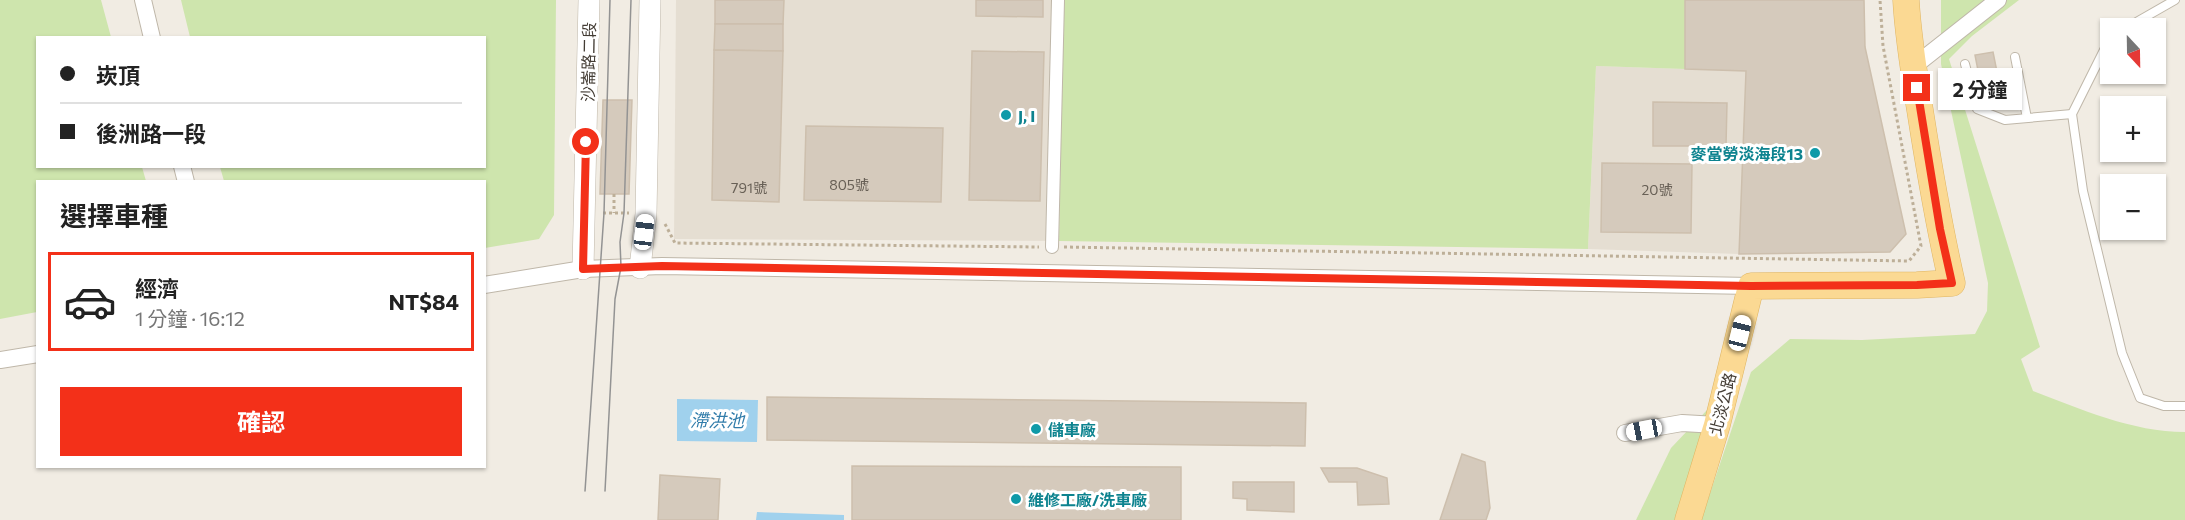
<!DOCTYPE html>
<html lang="zh-TW">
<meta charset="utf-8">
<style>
:root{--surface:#fff;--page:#f2f2f2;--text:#222;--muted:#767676;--line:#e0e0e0;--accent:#f33019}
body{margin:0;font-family:Commissioner,"Noto Sans TC",sans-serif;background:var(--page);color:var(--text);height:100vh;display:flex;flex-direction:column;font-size:22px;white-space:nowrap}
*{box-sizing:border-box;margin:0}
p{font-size:20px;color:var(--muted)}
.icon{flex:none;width:33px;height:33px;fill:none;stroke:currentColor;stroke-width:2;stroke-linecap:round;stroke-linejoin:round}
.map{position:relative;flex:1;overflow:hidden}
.panel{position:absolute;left:36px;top:180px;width:450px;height:288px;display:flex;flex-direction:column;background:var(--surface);border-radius:0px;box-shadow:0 2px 4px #0004}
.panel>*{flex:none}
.guide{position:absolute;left:36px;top:36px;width:450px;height:132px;border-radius:0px;box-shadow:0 2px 4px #0004;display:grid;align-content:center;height:132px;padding:0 24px;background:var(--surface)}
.needle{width:39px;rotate:158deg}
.fabs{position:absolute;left:2100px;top:18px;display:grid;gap:12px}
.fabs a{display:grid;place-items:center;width:66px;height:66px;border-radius:0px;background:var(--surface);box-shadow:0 2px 4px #0004;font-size:30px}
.end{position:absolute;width:27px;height:27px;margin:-14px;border:8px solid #f33019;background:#fff;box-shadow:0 0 0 3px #fff}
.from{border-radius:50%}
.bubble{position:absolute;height:42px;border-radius:0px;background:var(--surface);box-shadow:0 2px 4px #0004;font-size:20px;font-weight:700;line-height:42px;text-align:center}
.car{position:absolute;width:18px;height:36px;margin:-18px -9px;border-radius:8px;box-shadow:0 0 4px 2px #0007;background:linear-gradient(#fff 24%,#345 0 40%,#fff 0 76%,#345 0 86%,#fff 0)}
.guide b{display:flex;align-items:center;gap:21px;height:57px;font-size:22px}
.guide b+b{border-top:2px solid var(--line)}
.guide i{width:15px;height:15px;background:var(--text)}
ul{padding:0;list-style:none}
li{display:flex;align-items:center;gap:18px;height:99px;margin:0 12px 9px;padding:0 12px;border:3px solid var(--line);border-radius:0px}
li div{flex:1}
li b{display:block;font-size:22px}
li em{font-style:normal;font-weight:700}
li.current{border-color:var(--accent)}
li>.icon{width:54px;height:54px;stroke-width:1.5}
h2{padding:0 24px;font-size:27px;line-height:72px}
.action{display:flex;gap:12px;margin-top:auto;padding:12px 24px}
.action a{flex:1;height:69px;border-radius:0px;background:var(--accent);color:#fff;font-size:24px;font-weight:700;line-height:69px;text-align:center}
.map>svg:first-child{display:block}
</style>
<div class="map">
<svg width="2185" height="520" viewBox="0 0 2185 520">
<rect width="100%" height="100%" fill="#f1ece3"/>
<g fill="#e5ded2">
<polygon points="676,0 1064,0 1059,241 674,239"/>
<polygon points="1596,66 1746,71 1739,254 1588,249"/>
</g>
<g fill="#cee5ad">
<polygon points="0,0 101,0 111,37 38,38 38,166 142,167 146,181 38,182 37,312 0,319"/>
<polygon points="181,0 556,0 554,215 539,239 485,248 484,182 224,181 220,167 484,166 484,38 190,37"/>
<polygon points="1064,0 1685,0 1685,69 1596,66 1588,249 1059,241"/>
<path d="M1941,0H2019L1972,36L1949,59L2040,347L2021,359L2033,391C2081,409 2132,432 2185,432V520H1701L1751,372L1790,339L1862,340L1975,334L1987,311L1988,283L1941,64Z"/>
<polygon points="1708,409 1678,520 1636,520 1671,448"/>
</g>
<g fill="#a0d1ed">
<polygon points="677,399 758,400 757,442 677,441"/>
<polygon points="757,512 844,515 844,520 756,520"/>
</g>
<g fill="#d5cabc" stroke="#cdbfad" stroke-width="1.5">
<polygon points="715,0 784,0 783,24 715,24"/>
<polygon points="976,0 1043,0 1043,17 976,16"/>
<polygon points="1685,0 1864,0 1865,47 1906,234 1890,252 1739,254 1746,71 1685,69"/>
<polygon points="715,24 783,24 783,51 714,50"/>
<polygon points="714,50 783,51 779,202 712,200"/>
<polygon points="972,51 1044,52 1040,201 969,200"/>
<polygon points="1993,52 1999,82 2005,81 2008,96 1984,101 1975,55"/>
<polygon points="603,100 632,100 629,194 600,194"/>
<polygon points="1653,102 1727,103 1726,146 1653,146"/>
<polygon points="2107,107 2110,107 2110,130 2105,129"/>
<polygon points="806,126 943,128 941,202 804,200"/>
<polygon points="1602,163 1692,164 1691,233 1601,232"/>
<polygon points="767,397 1306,403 1305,446 767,440"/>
<polygon points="1462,454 1485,462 1490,508 1486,520 1440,520"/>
<polygon points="852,466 1181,467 1181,520 852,520"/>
<polygon points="1321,468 1357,468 1387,478 1389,504 1358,505 1357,482 1329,482"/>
<polygon points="660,475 720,479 718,520 658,520"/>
<polygon points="1233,482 1294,482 1294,512 1247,510 1247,499 1233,498"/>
</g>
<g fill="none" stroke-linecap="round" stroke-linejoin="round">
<g stroke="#bfb7a9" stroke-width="10">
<g id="service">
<polyline points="2126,28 2175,0"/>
<polyline points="2110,38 2072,114 2083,191 2122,353 2140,398 2164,406 2185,406"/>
<polyline points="2015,57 2027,118"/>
<polyline points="1965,64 1977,109 2005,120 2072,114"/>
</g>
</g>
<g stroke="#bfb7a9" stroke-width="14">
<polyline id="pedestrian" points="1052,247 1058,0"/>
</g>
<g stroke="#bfb7a9" stroke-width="18">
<g id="minor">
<polyline points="143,0 152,38"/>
<polyline points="1913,67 1998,0"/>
<polyline points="182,166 186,182"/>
<polyline points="484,285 583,269 662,266 1751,286"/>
<polyline points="0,360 38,354"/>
<polyline points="1625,433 1682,423 1717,425"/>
</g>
</g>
<g stroke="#bfb7a9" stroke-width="22">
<g id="tertiary">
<polyline points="640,268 646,214 650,0"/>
<polyline points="583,269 589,0"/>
</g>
</g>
<g stroke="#dfb563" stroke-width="27">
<path id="primary" d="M1688,520L1717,425L1751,286L1917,285L1952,283C1939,226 1929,168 1920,110C1914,73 1908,37 1906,0"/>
</g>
<g stroke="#bdaf98" stroke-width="3" stroke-dasharray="3 3" stroke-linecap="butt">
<polyline points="614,194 614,213"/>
<polyline points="603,213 629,213"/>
<polyline points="665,224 675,243 1039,247"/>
<polyline points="1064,247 1909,261 1921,246 1883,46 1880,0"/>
</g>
<use href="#service" stroke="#fff" stroke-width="8"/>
<use href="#pedestrian" stroke="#fff" stroke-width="12"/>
<use href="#minor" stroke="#fff" stroke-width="16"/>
<use href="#tertiary" stroke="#fff" stroke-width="21"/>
<use href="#primary" stroke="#fbd993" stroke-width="26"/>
<g stroke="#939393" stroke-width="1.5">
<polyline points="585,491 604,213 610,0"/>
<polyline points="605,491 615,299 621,267 620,242 624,213 631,0"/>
</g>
</g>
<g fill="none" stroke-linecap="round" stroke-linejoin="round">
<polyline stroke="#f33019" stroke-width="8" points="586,142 583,269 662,266 1751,286 1917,285 1952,283 1940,229 1917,88"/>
</g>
<g fill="#0f9aa8" stroke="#fff" stroke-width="2">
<circle cx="1006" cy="115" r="6"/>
<circle cx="1815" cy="153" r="6"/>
<circle cx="1036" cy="429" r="6"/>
<circle cx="1016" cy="499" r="6"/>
</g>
<g text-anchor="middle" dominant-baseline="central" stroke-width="6" stroke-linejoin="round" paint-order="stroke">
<g font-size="14" fill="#686056">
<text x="849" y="184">805號</text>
<text x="749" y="187">791號</text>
<text x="1657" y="189">20號</text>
</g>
<g font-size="16" fill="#433c34" stroke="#fff">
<text transform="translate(588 62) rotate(-89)">沙崙路二段</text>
<text transform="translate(1722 404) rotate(-76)">北淡公路</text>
</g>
<g font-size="16" font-weight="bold" fill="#0d838f" stroke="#fff" text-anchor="start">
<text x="1018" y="115">J, I</text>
<text x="1803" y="153" text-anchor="end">麥當勞淡海段13</text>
<text x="1048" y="429">儲車廠</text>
<text x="1028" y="499">維修工廠/洗車廠</text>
</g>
<g font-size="18" font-style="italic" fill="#317caa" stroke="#fff">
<text x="717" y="420">滯洪池</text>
</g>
</g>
</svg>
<div class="fabs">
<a><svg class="needle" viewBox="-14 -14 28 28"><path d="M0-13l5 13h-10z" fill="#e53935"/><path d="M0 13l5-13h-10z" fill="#767676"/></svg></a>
<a>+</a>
<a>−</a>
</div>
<i class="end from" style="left:586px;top:142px"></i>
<i class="end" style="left:1917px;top:88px"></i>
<div class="bubble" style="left:1938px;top:68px;width:84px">2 分鐘</div>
<i class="car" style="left:644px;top:232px;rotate:7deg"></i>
<i class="car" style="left:1740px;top:333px;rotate:14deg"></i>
<i class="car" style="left:1644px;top:430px;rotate:259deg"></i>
<div class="guide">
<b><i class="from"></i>崁頂</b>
<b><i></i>後洲路一段</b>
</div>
<section class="panel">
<h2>選擇車種</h2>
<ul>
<li class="current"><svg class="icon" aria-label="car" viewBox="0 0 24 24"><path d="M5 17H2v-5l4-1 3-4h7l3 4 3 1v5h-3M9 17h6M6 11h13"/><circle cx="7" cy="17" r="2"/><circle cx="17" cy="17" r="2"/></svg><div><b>經濟</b><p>1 分鐘 · 16:12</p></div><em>NT$84</em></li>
</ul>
<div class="action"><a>確認</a></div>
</section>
</div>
